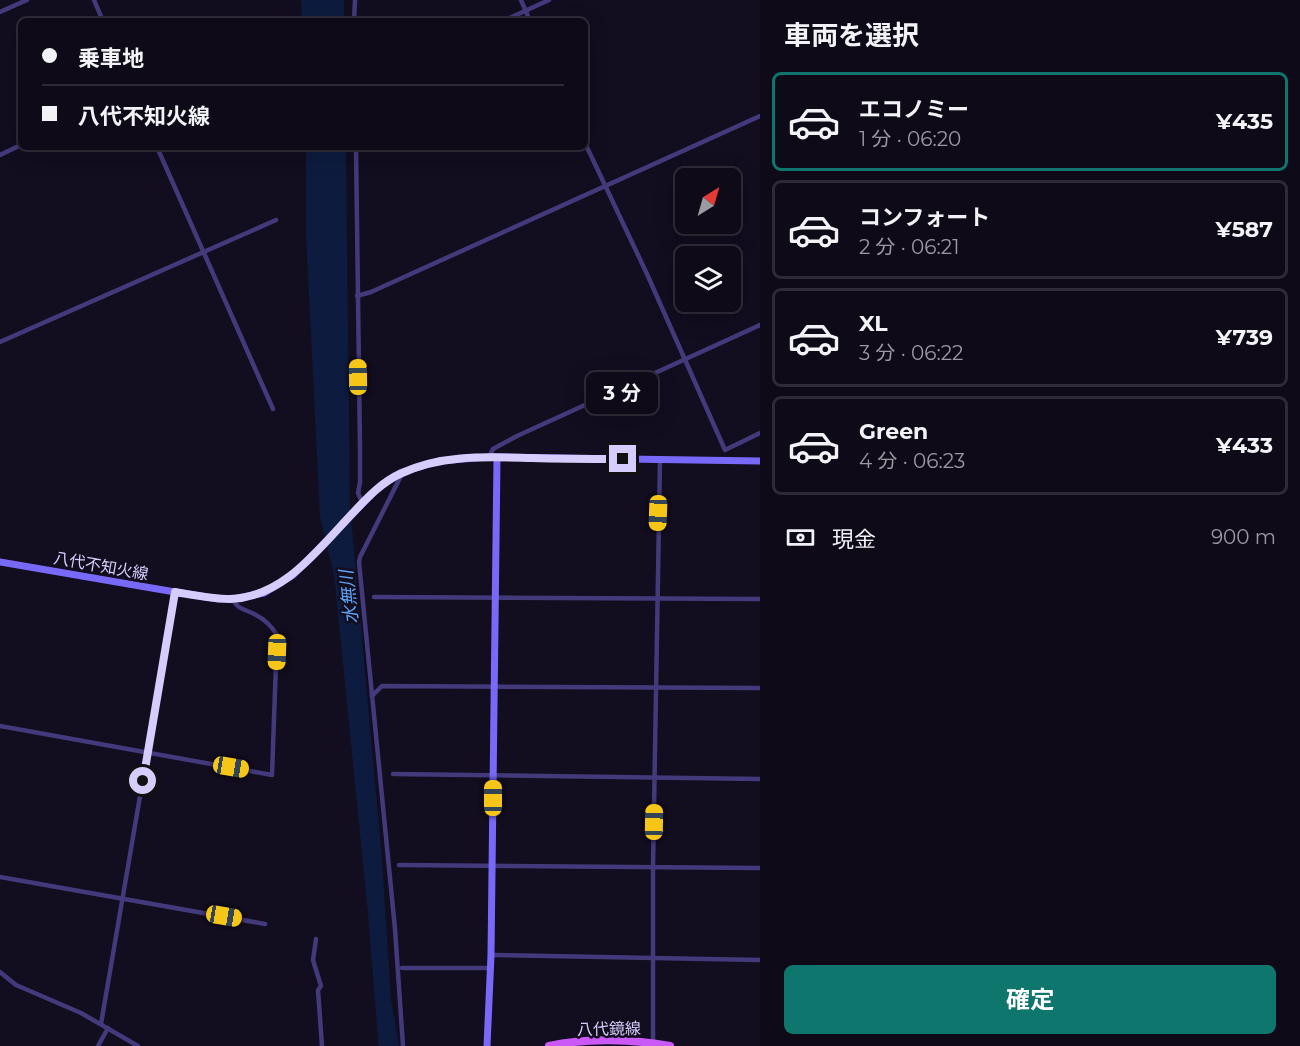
<!DOCTYPE html>
<html lang="ja">
<meta charset="utf-8">
<style>
:root{--surface:#0e0a17;--page:#1c1824;--text:#f1f3f6;--muted:#9b9aa1;--line:#2e2b36;--accent:#0f766e}
body{margin:0;font-family:Montserrat,"Noto Sans JP",sans-serif;background:var(--page);color:var(--text);height:100vh;display:flex;flex-direction:column;font-size:22px;white-space:nowrap}
*{box-sizing:border-box;margin:0}
p{font-size:20px;color:var(--muted)}
.icon{flex:none;width:33px;height:33px;fill:none;stroke:currentColor;stroke-width:2;stroke-linecap:round;stroke-linejoin:round}
.map{position:relative;flex:1;overflow:hidden}
.panel{display:flex;flex-direction:column;background:var(--surface);width:540px}
.panel>*{flex:none}
.guide{position:absolute;left:18px;top:18px;width:570px;height:132px;border-radius:9px;box-shadow:0 6px 24px #0002,0 0 0 2px var(--line);display:grid;align-content:center;height:132px;padding:0 24px;background:var(--surface)}
.needle{width:39px;rotate:37deg}
.buttons{position:absolute;left:675px;top:168px;display:grid;gap:12px}
.buttons a{display:grid;place-items:center;width:66px;height:66px;border-radius:9px;background:var(--surface);box-shadow:0 6px 24px #0002,0 0 0 2px var(--line);font-size:30px}
.end{position:absolute;width:27px;height:27px;margin:-14px;border:8px solid #d7cdfd;background:#111;box-shadow:0 0 0 3px #111}
.from{border-radius:50%}
.bubble{position:absolute;height:42px;border-radius:9px;background:var(--surface);box-shadow:0 6px 24px #0002,0 0 0 2px var(--line);font-size:20px;font-weight:700;line-height:42px;text-align:center}
.car{position:absolute;width:18px;height:36px;margin:-18px -9px;border-radius:8px;box-shadow:0 0 4px 2px #0007;background:linear-gradient(#f5c518 24%,#345 0 40%,#f5c518 0 76%,#345 0 86%,#f5c518 0)}
.guide b{display:flex;align-items:center;gap:21px;height:57px;font-size:22px}
.guide b+b{border-top:2px solid var(--line)}
.guide i{width:15px;height:15px;background:var(--text)}
ul{padding:0;list-style:none}
li{display:flex;align-items:center;gap:18px;height:99px;margin:0 12px 9px;padding:0 12px;border:3px solid var(--line);border-radius:9px}
li div{flex:1}
li b{display:block;font-size:22px}
li em{font-style:normal;font-weight:700}
li.active{border-color:var(--accent)}
li>.icon{width:54px;height:54px;stroke-width:1.5}
h2{padding:0 24px;font-size:27px;line-height:72px}
.pay{display:flex;align-items:center;gap:15px;height:66px;padding:0 24px;font-size:22px}
.pay p{margin-inline-start:auto}
.primary-button{display:flex;gap:12px;margin-top:auto;padding:12px 24px}
.primary-button a{flex:1;height:69px;border-radius:9px;background:var(--accent);color:#fff;font-size:24px;font-weight:700;line-height:69px;text-align:center}
main{display:flex;flex:1;min-height:0}
.map>svg:first-child{display:block}
</style>
<main>
<div class="map">
<svg width="760" height="1046" viewBox="0 0 760 1046">
<rect width="100%" height="100%" fill="#120d1f"/>
<g fill="#0d1b3e">
<polygon points="301,0 344,0 344,21 302,21"/>
<polygon points="306,147 346,147 350,506 382,859 391,999 399,1046 379,1046 378,1041 368,914 334,575 320,517 306,235"/>
</g>
<g fill="none" stroke-linecap="round" stroke-linejoin="round">
<g stroke="#433a7b" stroke-width="4.5">
<polyline points="94,0 103,21"/>
<polyline points="521,0 530,21"/>
<polyline points="0,12 27,0"/>
<polyline points="354,21 355,0"/>
<polyline points="503,21 549,0"/>
<polyline points="585,143 647,274 725,450 760,433"/>
<polyline points="157,147 273,409"/>
<polyline points="356,147 360,447 360,482 358,493 362,502"/>
<polyline points="0,155 21,145"/>
<polyline points="357,296 371,292 760,116"/>
<polyline points="0,342 276,220"/>
<polyline points="489,457 493,449 517,436 760,325"/>
<polyline points="400,473 401,476 360,557 359,562 395,929 403,1046"/>
<polyline points="374,597 760,599"/>
<polyline points="372,696 382,686 760,688"/>
<path d="M0,726L272,775L277,635C272,627 264,619 256,615C246,609 237,610 233,599"/>
<polyline points="393,774 760,779"/>
<polyline points="399,865 760,868"/>
<polyline points="0,877 265,924"/>
<polyline points="316,939 313,960 321,986 318,990 322,1046"/>
<polyline points="491,955 760,960"/>
<polyline points="402,968 491,968"/>
<polyline points="0,972 16,985 81,1013 138,1046"/>
<polyline points="101,1024 175,592"/>
<polyline points="653,1042 653,867 660,460"/>
<polyline points="98,1046 108,1028"/>
</g>
<g stroke="#7969f8" stroke-width="7">
<polyline points="0,562 175,592 219,599 233,599 264,593 293,575 377,489 400,473 439,461 489,457 760,461"/>
<polyline points="487,1046 491,955 497,458"/>
</g>
<path stroke="#cb59f8" stroke-width="8" d="M549,1046C585,1038 634,1039 670,1046"/>
</g>
<g fill="none" stroke-linecap="round" stroke-linejoin="round">
<path stroke="#d7cdfd" stroke-width="8" d="M143,781L175,592C193,595 212,599 230,599C283,597 316,552 350,516C365,500 381,482 402,473C443,454 488,457 532,458C562,459 593,459 623,459"/>
</g>
<g text-anchor="middle" dominant-baseline="central" stroke-width="5" stroke-linejoin="round" paint-order="stroke">
<g font-size="16" fill="#d7cdfd" stroke="#120d1f">
<text transform="translate(101 566) rotate(10)">八代不知火線</text>
<text transform="translate(609 1029) rotate(-1)">八代鏡線</text>
</g>
<g font-size="18" font-style="italic" fill="#60a4f8" stroke="#120d1f">
<text transform="translate(349 597) rotate(-96)">水無川</text>
</g>
</g>
</svg>
<div class="buttons">
<a><svg class="needle" viewBox="-14 -14 28 28"><path d="M0-13l5 13h-10z" fill="#e53935"/><path d="M0 13l5-13h-10z" fill="#9b9aa1"/></svg></a>
<a><svg class="icon" aria-label="layers" viewBox="0 0 24 24"><path d="M12 4l9 5-9 5-9-5zM3 14l9 5 9-5"/></svg></a>
</div>
<i class="end from" style="left:143px;top:781px"></i>
<i class="end" style="left:623px;top:459px"></i>
<div class="bubble" style="left:586px;top:372px;width:72px">3 分</div>
<i class="car" style="left:358px;top:377px;rotate:359deg"></i>
<i class="car" style="left:658px;top:513px;rotate:182deg"></i>
<i class="car" style="left:277px;top:652px;rotate:182deg"></i>
<i class="car" style="left:231px;top:767px;rotate:100deg"></i>
<i class="car" style="left:493px;top:798px;rotate:0deg"></i>
<i class="car" style="left:654px;top:822px;rotate:1deg"></i>
<i class="car" style="left:224px;top:916px;rotate:100deg"></i>
<div class="guide">
<b><i class="from"></i>乗車地</b>
<b><i></i>八代不知火線</b>
</div>
</div>
<section class="panel">
<h2>車両を選択</h2>
<ul>
<li class="active"><svg class="icon" aria-label="car" viewBox="0 0 24 24"><path d="M5 17H2v-5l4-1 3-4h7l3 4 3 1v5h-3M9 17h6M6 11h13"/><circle cx="7" cy="17" r="2"/><circle cx="17" cy="17" r="2"/></svg><div><b>エコノミー</b><p>1 分 · 06:20</p></div><em>¥435</em></li>
<li><svg class="icon" aria-label="car" viewBox="0 0 24 24"><path d="M5 17H2v-5l4-1 3-4h7l3 4 3 1v5h-3M9 17h6M6 11h13"/><circle cx="7" cy="17" r="2"/><circle cx="17" cy="17" r="2"/></svg><div><b>コンフォート</b><p>2 分 · 06:21</p></div><em>¥587</em></li>
<li><svg class="icon" aria-label="car" viewBox="0 0 24 24"><path d="M5 17H2v-5l4-1 3-4h7l3 4 3 1v5h-3M9 17h6M6 11h13"/><circle cx="7" cy="17" r="2"/><circle cx="17" cy="17" r="2"/></svg><div><b>XL</b><p>3 分 · 06:22</p></div><em>¥739</em></li>
<li><svg class="icon" aria-label="car" viewBox="0 0 24 24"><path d="M5 17H2v-5l4-1 3-4h7l3 4 3 1v5h-3M9 17h6M6 11h13"/><circle cx="7" cy="17" r="2"/><circle cx="17" cy="17" r="2"/></svg><div><b>Green</b><p>4 分 · 06:23</p></div><em>¥433</em></li>
</ul>
<div class="pay"><svg class="icon" aria-label="cash" viewBox="0 0 24 24"><path d="M3 7h18v10H3z"/><circle cx="12" cy="12" r="2"/></svg>現金<p>900 m</p></div>
<div class="primary-button"><a>確定</a></div>
</section>
</main>
